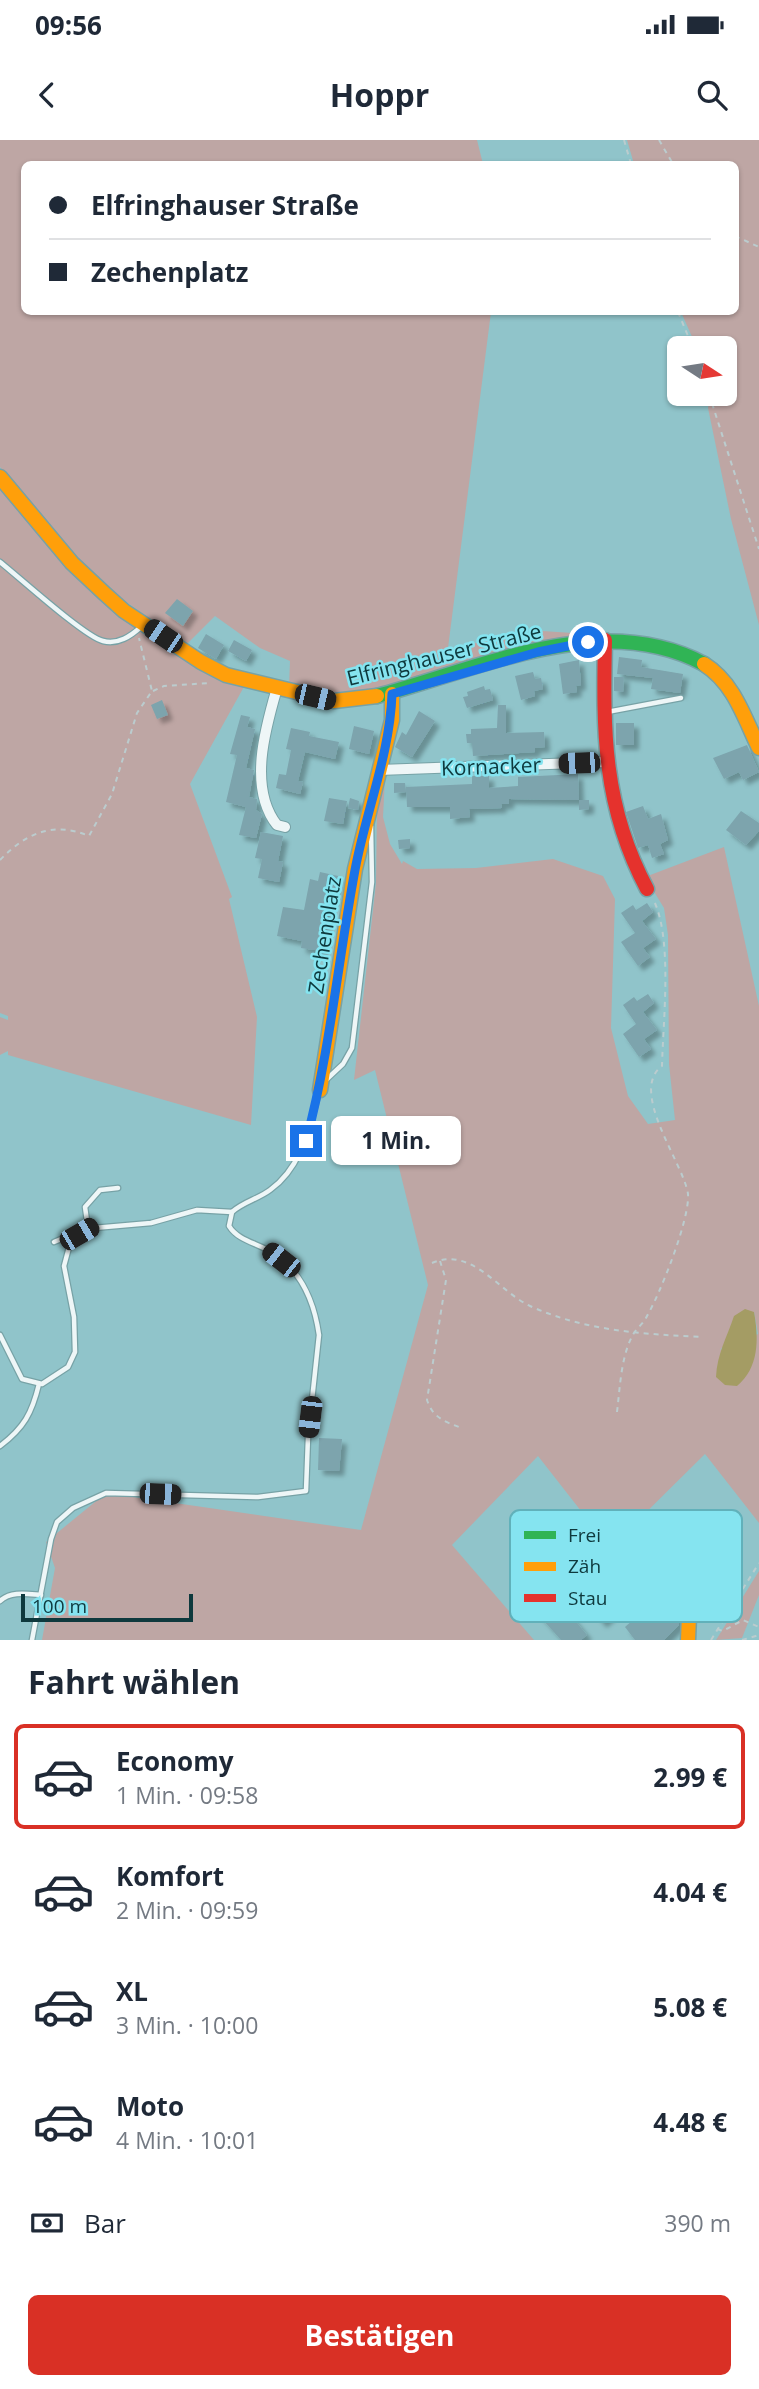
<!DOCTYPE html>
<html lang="de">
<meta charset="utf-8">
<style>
:root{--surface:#fff;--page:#f2f2f3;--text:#1f2937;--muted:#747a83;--line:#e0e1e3;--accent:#d93025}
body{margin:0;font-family:"Open Sans",sans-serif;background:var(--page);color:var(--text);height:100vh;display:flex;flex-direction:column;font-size:26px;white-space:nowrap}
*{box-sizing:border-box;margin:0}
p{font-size:23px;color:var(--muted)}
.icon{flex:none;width:38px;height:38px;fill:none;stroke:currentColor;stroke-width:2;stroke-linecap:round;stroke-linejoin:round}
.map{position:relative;height:1500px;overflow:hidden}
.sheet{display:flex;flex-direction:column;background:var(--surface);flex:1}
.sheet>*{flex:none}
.hud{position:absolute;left:21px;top:21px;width:718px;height:154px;border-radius:10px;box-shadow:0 2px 5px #0004;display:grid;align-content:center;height:154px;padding:0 28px;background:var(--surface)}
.needle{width:46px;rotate:102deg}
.fabs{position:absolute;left:667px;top:196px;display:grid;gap:14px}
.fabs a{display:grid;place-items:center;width:70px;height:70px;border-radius:10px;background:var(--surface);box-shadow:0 2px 5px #0004;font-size:35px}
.scale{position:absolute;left:21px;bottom:18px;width:172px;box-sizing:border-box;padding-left:7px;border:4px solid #0e393d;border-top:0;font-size:19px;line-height:24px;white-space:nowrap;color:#0e393d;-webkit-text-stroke:5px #85e4f0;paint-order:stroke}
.end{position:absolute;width:32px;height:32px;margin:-16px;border:9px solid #1a73e8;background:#fff;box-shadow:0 0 0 4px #fff}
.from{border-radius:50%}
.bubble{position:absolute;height:49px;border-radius:10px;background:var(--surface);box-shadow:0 2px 5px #0004;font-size:23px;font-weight:700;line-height:49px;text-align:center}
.car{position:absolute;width:21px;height:42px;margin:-21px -10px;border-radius:9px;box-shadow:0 0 5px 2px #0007;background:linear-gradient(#222 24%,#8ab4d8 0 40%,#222 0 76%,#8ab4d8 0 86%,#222 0)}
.hud b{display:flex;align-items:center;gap:24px;height:66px;font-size:26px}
.hud b+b{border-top:2px solid var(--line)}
.hud i{width:18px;height:18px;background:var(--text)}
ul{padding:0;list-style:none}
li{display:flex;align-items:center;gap:21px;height:105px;margin:0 14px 10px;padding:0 14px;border:4px solid transparent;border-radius:10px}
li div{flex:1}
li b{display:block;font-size:26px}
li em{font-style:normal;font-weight:700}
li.on{border-color:var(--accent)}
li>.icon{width:63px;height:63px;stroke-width:1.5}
h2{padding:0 28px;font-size:32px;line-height:84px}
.pay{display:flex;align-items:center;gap:18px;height:77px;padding:0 28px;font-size:26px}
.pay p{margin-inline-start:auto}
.primary-button{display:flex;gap:14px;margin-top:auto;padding:14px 28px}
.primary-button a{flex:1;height:80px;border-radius:10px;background:var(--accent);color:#fff;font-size:28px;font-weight:700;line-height:80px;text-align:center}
.status{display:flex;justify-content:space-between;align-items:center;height:49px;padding:0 35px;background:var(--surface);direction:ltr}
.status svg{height:19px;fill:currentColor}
header{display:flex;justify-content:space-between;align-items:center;height:91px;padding:0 28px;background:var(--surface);font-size:32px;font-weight:700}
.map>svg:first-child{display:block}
</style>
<div class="status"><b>09:56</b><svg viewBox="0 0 49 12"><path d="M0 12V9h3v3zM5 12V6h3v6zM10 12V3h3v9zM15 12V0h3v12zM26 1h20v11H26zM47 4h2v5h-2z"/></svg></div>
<header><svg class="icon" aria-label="back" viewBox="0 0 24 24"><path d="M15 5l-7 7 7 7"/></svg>Hoppr<svg class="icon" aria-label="search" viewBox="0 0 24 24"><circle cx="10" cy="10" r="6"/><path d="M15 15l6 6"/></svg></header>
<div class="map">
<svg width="759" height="1500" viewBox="0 0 759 1500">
<defs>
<filter id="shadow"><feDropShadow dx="5" dy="5" stdDeviation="2" flood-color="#0004"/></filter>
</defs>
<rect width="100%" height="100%" fill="#90c4ca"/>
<g fill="#bea6a4" fill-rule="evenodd">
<polygon points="0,0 477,0 483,24 24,24 24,172 491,172 448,508 542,491 588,494 504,513 370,550 329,554 289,547 290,521 260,508 215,476 186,505 107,448 71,411 0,327"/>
<polygon points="627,0 759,0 759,485 731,379 708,268 711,254 724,254 724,208 697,208 681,172 735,172 735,24 634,24"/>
<polygon points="0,345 70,427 245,545 190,644 232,757 229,759 257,877 251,985 8,915 8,911 0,915 0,877 8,880 8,876 0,873"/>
<path d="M385,638L383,677L390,704L402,724L403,721L417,729L476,728L553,719L603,736L615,759L611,888L628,956L648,984L675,980L669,924L668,795L664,768L645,737L724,707L759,866V1383L705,1314L610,1408L538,1316L452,1405L534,1500H42L55,1428L46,1402L106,1353L361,1390L428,1145L375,930L354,940L376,743L377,668ZM754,1172L758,1194L720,1210Z"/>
<polygon points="759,1431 759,1455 742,1498 716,1500"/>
</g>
<path fill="#a49c64" d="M745,1169L754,1172C759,1199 759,1228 737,1246L725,1245L716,1237C717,1214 727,1197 734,1176Z"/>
<g fill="#7da4ad" filter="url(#shadow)">
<polygon points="177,459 193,471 183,486 165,473"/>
<polygon points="206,494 224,505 216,519 198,508"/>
<polygon points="234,500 252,510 246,521 228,511"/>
<polygon points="619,517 642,520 641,527 683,534 680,553 651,549 653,538 617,534"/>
<polygon points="579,520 581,545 576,546 577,552 563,554 559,524"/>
<polygon points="533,532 535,539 541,538 543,549 534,551 535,556 521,560 515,536"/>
<polygon points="614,537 624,537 623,552 614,551"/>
<polygon points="484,546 485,550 490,549 493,560 467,568 463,557 468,556 467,552"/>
<polygon points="162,560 168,575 157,579 151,565"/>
<polygon points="498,565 506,565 506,593 544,592 545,607 535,608 535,612 473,616 472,603 467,603 466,594 471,594 471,589 497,588"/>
<polygon points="419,571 435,581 412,617 395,607 402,592 406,595"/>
<polygon points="241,575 250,577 247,587 255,589 246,628 254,630 249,657 257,659 256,670 262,674 256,698 239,695 246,667 226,662 237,615 230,614"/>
<rect x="616" y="583" width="18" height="22"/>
<polygon points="354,586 374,591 369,614 349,609"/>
<polygon points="291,588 310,592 309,596 339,602 335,619 305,612 298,641 303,642 300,654 276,648 279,634 286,635 291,610 286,609"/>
<polygon points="747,605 759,632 743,640 739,632 724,639 713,618"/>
<polygon points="578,634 579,660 589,660 589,669 579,670 579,660 509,659 509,664 501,664 502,668 469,669 470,677 450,679 450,667 407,667 406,647 472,644 472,636 489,636 489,648 518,646 518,637"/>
<polygon points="394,643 405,643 406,652 394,653"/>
<polygon points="329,658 347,661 343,684 324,681"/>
<polygon points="350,658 359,661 358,670 348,668"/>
<polygon points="643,666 648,679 661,674 668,700 660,704 664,714 652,718 648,705 638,708 626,672"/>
<polygon points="741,671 759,683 759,691 746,705 726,690"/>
<polygon points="261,692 283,696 278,721 283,722 279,742 258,738 262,719 255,718"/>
<polygon points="410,699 410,708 399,709 398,700"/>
<polygon points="320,732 338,736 332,763 328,762 322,811 301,808 302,801 277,796 283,767 304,770 310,739 318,741"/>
<polygon points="647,763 653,772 642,781 656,799 643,808 650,817 638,826 621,802 635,793 621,773 633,765 636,770"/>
<polygon points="648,854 654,863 643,872 657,890 644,899 651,909 639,917 623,894 636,884 623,865 634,857 637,861"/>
<polygon points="319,1298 342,1299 339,1331 318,1330"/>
<polygon points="575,1395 628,1460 602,1483 546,1417"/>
<polygon points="554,1455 587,1495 581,1500 561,1500 535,1471"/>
<polygon points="659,1457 679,1479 679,1485 664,1500 635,1500 625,1487"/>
</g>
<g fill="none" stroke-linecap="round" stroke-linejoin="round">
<g stroke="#77a2a6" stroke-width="7">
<g id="lane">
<path d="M0,422C19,437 85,497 103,501C118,505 131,496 142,486"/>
<polyline points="607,572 681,558"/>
<polyline points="327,939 343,924 352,908 372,742 371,686"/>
<polyline points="118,1048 100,1050 85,1067 87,1081 94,1088 151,1083 197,1070 232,1072"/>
<polyline points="54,1102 92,1086"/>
<polyline points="0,1195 22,1239 42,1244 68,1227 75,1212 74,1177 64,1126 72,1096"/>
<path d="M0,1306C24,1288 32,1273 39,1244"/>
<path d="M0,1461C11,1451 27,1454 41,1455"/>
<path d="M32,1500L51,1399L57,1382L73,1368L106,1353L258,1357L306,1351L308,1297L319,1195C314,1160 299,1126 266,1109C252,1102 237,1099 229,1086L232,1072C243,1062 258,1059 270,1050C302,1027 309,988 319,952"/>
</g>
</g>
<g stroke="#77a2a6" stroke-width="12">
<g id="street">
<path d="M277,548C265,589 248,648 277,685L285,687"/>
<polyline points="379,630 604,622"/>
</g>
</g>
<g stroke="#77a2a6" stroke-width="17">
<path id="fast" d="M377,556C479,529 601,469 704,524"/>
</g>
<g stroke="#77a2a6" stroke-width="17">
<g id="slow">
<polyline points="0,337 72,423 104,453 124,471 201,522 226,535 334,561 377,556"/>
<path d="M704,524C734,543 744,577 759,608"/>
<polyline points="320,950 355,729 392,580 392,554"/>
<polyline points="688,1500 691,1428"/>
</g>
</g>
<g stroke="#77a2a6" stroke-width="17">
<path id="jam" d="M605,500C603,592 603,666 647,749"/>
</g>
<g stroke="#bbccce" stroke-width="2" stroke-dasharray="5 5" stroke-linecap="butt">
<polyline points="624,0 631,24"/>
<polyline points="659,0 673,24"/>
<polyline points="735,96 759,107"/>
<polyline points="678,172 693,208"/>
<polyline points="709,254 759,409"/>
<polyline points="153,551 164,546 209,543"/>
<path d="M0,720C26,693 53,681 89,696L112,654L137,573L152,551L139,498"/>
<path d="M440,1121L446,1140L427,1260C433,1278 445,1282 462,1288"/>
<path d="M432,1123C472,1106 498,1151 530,1166C585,1191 642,1194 703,1197"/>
<path d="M617,1272C620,1248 621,1214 634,1193C638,1187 644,1183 647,1176C660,1154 690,1079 688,1054C684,1024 628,951 662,926C663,881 673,797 653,759"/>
<polyline points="717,1489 723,1491 743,1480 759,1487"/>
<polyline points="711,1500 759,1423"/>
<polyline points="742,1500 759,1495"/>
</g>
<use href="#lane" stroke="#eef6f7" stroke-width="4.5"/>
<use href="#street" stroke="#eef6f7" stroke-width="10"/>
<use href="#fast" stroke="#30b455" stroke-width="14"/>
<use href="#slow" stroke="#ff9f0a" stroke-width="14"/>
<use href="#jam" stroke="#e5322d" stroke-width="14"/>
</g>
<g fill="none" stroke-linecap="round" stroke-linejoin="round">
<path stroke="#1a73e8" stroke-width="9" d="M306,1001C330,912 338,821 355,730C366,671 390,614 392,554L538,512L588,502"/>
</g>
<g text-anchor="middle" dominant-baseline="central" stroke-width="5" stroke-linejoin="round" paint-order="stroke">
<g font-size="21" fill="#0e393d" stroke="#85e4f0">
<text transform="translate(444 514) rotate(-14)">Elfringhauser Straße</text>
<text transform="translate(491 626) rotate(-2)">Kornacker</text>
<text transform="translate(324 795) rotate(-81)">Zechenplatz</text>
</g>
</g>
<rect x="510" y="1370" width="232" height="112" rx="10" fill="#85e4f0" stroke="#61b1ba" stroke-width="2"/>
<rect x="524" y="1391" width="32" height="8" fill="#30b455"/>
<rect x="524" y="1422" width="32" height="9" fill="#ff9f0a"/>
<rect x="524" y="1454" width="32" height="8" fill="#e5322d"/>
<g font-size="19" fill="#0e393d">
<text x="568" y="1402">Frei</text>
<text x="568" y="1433">Zäh</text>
<text x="568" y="1465">Stau</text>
</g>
</svg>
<div class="fabs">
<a><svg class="needle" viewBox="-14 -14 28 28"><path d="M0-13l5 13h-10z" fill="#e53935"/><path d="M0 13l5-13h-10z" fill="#747a83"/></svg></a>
</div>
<div class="scale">100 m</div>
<i class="end from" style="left:588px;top:502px"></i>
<i class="end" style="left:306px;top:1001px"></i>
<div class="bubble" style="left:331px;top:976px;width:130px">1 Min.</div>
<i class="car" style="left:163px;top:496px;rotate:304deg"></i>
<i class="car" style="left:315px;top:557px;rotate:103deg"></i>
<i class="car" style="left:579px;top:623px;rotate:268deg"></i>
<i class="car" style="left:79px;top:1094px;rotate:60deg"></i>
<i class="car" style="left:281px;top:1120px;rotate:308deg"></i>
<i class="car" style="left:310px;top:1277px;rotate:187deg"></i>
<i class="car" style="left:160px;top:1354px;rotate:92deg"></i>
<div class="hud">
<b><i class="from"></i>Elfringhauser Straße</b>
<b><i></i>Zechenplatz</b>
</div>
</div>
<section class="sheet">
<h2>Fahrt wählen</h2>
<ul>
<li class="on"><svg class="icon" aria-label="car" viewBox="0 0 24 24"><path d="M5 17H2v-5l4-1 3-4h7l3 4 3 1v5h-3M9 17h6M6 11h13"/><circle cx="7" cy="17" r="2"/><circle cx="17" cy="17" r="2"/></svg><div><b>Economy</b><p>1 Min. · 09:58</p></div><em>2.99 €</em></li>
<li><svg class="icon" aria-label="car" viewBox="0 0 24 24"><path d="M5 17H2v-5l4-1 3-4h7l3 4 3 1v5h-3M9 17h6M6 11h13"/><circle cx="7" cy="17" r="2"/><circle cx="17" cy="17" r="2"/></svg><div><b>Komfort</b><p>2 Min. · 09:59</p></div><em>4.04 €</em></li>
<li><svg class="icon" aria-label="car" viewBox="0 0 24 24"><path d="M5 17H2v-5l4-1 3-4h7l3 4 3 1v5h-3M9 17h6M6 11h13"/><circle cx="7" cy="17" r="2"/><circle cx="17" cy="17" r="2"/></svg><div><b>XL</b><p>3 Min. · 10:00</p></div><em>5.08 €</em></li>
<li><svg class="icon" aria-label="car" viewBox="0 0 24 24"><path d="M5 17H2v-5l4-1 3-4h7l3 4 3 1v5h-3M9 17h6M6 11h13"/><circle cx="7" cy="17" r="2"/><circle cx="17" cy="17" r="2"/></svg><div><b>Moto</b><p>4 Min. · 10:01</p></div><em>4.48 €</em></li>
</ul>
<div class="pay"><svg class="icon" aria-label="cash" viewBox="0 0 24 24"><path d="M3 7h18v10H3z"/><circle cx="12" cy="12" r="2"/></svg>Bar<p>390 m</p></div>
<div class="primary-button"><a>Bestätigen</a></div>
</section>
